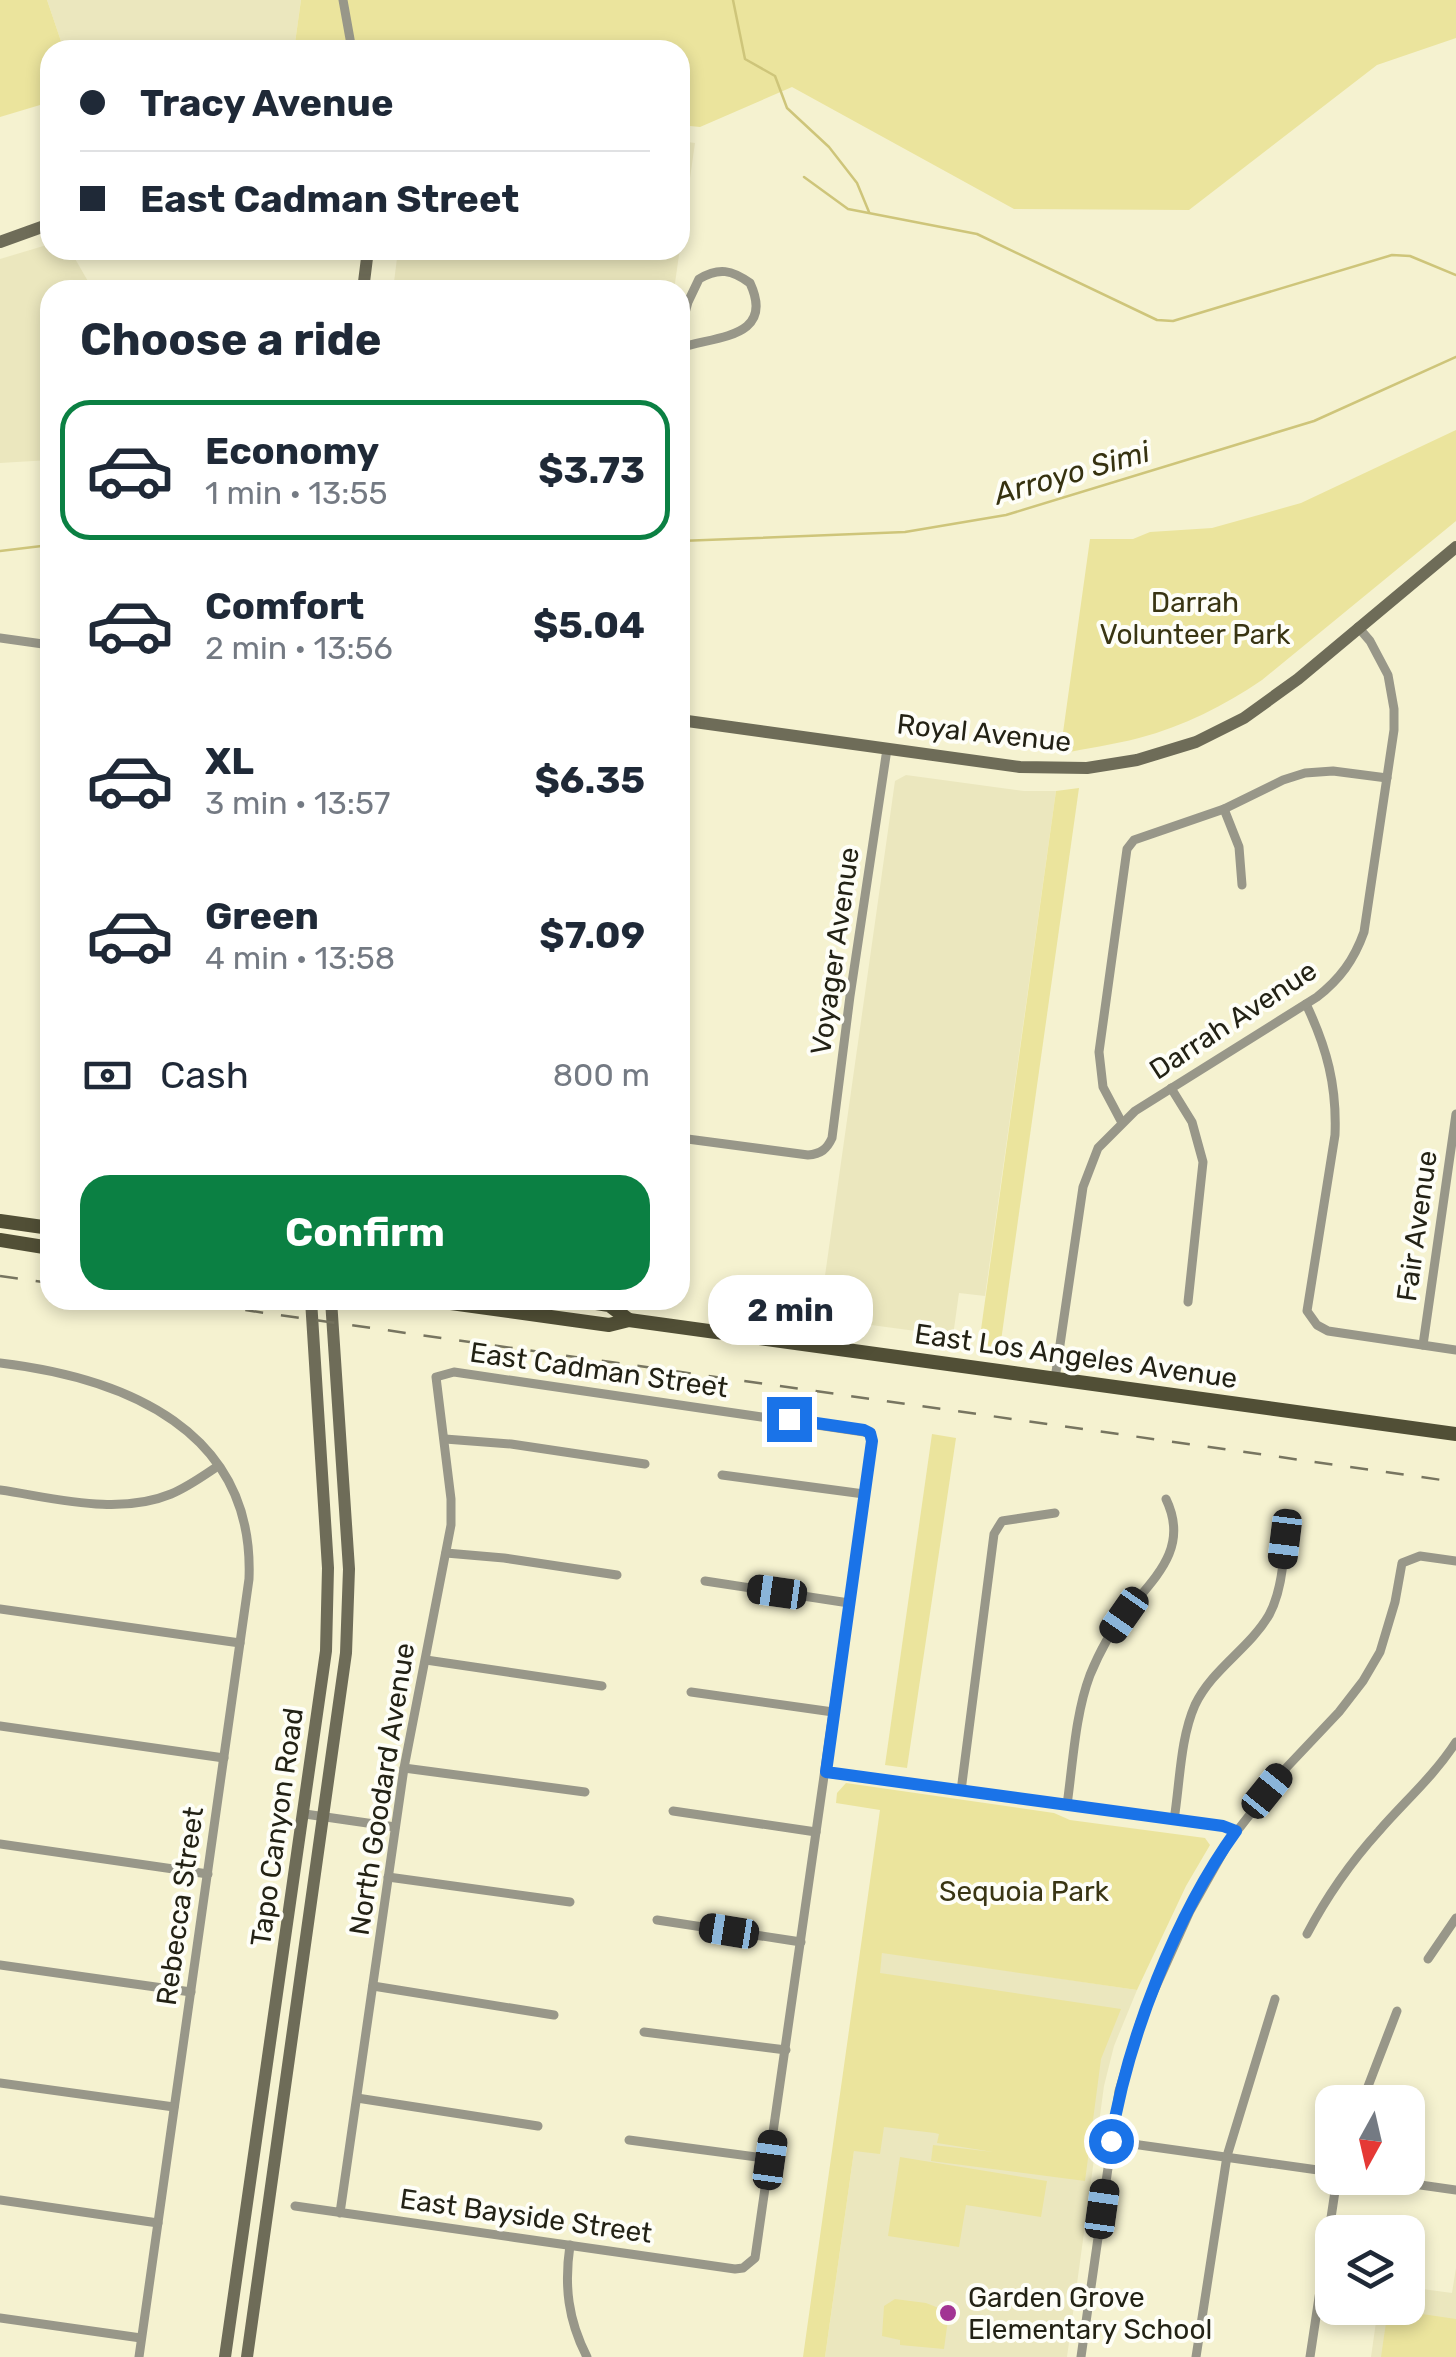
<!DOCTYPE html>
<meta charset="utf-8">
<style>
:root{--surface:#fff;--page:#f2f2f3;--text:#1f2937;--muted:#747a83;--line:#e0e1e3;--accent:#0b8043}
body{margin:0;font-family:Rubik,sans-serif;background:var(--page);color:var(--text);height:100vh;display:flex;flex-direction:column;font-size:38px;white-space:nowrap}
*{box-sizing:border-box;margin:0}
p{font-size:32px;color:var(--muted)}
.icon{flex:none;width:55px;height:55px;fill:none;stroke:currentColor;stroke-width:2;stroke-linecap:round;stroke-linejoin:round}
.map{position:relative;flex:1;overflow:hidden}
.panel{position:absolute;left:40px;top:280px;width:650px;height:1030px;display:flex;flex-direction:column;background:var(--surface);border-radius:30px;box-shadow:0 5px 15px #0003}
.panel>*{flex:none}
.banner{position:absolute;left:40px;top:40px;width:650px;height:220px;border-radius:30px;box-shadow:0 5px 15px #0003;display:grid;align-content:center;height:220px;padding:0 40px;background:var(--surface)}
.needle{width:65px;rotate:188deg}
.controls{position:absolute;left:1315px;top:2085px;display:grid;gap:20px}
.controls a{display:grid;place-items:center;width:110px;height:110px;border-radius:20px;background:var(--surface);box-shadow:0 5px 15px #0003;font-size:50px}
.end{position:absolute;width:45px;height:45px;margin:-22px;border:12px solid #1a73e8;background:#fff;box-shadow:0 0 0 5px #fff}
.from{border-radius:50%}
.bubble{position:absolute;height:70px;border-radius:30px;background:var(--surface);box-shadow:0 5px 15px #0003;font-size:32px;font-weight:700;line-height:70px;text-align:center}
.car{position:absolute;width:30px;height:60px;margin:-30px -15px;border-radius:12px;box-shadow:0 0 8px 2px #0007;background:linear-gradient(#222 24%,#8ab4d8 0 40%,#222 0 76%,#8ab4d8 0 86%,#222 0)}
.banner b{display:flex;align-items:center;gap:35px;height:95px;font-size:38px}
.banner b+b{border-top:2px solid var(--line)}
.banner i{width:25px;height:25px;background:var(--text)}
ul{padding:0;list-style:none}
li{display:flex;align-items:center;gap:30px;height:140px;margin:0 20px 15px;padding:0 20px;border:5px solid transparent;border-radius:30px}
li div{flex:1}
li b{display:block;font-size:38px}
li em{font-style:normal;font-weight:700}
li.on{border-color:var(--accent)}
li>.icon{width:90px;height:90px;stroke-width:1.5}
h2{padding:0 40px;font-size:45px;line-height:120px}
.pay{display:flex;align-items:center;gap:25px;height:110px;padding:0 40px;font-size:38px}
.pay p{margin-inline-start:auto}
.button{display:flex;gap:20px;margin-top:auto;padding:20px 40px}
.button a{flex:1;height:115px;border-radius:30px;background:var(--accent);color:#fff;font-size:40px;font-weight:700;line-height:115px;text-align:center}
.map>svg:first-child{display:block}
</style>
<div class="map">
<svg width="1456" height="2357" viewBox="0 0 1456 2357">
<rect width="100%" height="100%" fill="#f5f2d0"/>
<g fill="#ebe7be">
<polygon points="47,0 301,0 294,50 64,50"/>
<polygon points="680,141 695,143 674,290 393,290 398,250 680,250"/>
<polygon points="50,244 50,250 70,250 93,290 50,290 50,460 0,463 0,259"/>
<polygon points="906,775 1024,791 1056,791 985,1296 959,1293 953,1336 819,1318 895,781"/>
<polygon points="882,1952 1137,1990 1114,2046 1104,2086 1067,2357 825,2357"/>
<polygon points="1456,2268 1456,2357 1371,2357 1378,2308 1408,2308 1408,2287 1452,2293"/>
</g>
<g fill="#ebe49d">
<polygon points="0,0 47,0 64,50 50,50 50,102 0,117"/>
<polygon points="301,0 1456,0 1456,38 1377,65 1189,210 1014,209 792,87 700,127 680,125 680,50 424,50 419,43 409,50 294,50"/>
<path d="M1456,430V521L1262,680C1224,706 1184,726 1139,738C1113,745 1086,748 1060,754L1090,539H1133L1150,532L1212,528L1301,503Z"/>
<polygon points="1079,788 1000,1348 979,1344 1056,791"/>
<polygon points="932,1434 956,1438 907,1768 885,1765"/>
<polygon points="846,1783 1054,1813 1070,1820 1205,1838 1210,1845 1186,1886 1137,1990 882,1953 880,1973 1121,2009 1101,2059 1085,2181 931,2161 933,2145 993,2152 937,2143 939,2134 935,2133 884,2127 880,2154 854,2151 825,2357 803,2357 880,1810 836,1803 837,1793"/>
<polygon points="900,2157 1047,2181 1041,2217 966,2205 959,2247 888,2236"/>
<polygon points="895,2299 926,2303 949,2312 944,2349 900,2345 900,2340 882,2336 884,2306"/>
<polygon points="1388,2309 1456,2319 1456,2357 1381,2357"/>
</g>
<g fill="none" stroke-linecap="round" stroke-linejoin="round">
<g stroke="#cec57a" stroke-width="2.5">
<polyline points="733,0 745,59 775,76 787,108 829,147 857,183 869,212"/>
<polyline points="804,177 848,209 977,234 1157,320 1173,321 1392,255 1410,256 1456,275"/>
<polyline points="680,541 905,532 1006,515 1314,421 1456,357"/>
<polyline points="0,551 50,545"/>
</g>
<g stroke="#989789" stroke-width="9">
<polyline points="343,0 352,50"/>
<path d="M680,331L688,302L699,279C719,267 732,270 750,283C776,339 714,336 680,348"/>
<polyline points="0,638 50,645"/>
<polyline points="1224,809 1239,847 1242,885"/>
<path d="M1306,1004C1327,1048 1337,1086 1335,1135L1307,1311L1317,1325L1328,1331L1456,1350"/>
<polyline points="1171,1088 1192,1122 1203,1162 1188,1302"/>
<polyline points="1121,1121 1103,1087 1099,1052 1127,849 1134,840 1224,809 1283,780 1305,773 1333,771 1387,778"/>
<path d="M680,1138L808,1155C821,1154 827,1149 832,1138L850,996L887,749"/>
<polyline points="1423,1345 1456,1114"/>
<path d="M0,1363C125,1378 255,1430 249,1579L139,2357"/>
<path d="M1055,1379L1083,1187L1098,1148L1135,1111L1317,997C1340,979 1354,960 1364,932L1394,730V709L1388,675L1370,641L1358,627"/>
<polyline points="445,1439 511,1444 645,1464"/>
<polyline points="722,1475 864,1494"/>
<path d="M0,1490C55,1498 118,1516 171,1494C188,1487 203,1476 218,1466"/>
<polyline points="446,1553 504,1558 617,1575"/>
<polyline points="705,1581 849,1603"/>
<polyline points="0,1609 240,1643"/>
<polyline points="426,1660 602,1686"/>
<polyline points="691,1692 833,1712"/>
<polyline points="0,1726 224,1758"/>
<polyline points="404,1768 585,1792"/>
<polyline points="826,1772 1223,1826 1236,1831"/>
<polyline points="961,1791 994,1534 1002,1521 1055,1513"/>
<path d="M1067,1805C1073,1763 1075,1715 1090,1675C1099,1653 1110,1632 1125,1614C1154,1578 1190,1549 1166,1499"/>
<polyline points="673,1811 816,1832"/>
<polyline points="305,1814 395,1827"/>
<path d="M1174,1820C1180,1783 1180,1739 1195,1705C1212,1669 1249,1649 1269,1615C1284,1587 1285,1547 1285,1516"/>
<polyline points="0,1844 208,1874"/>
<polyline points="388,1877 570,1902"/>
<polyline points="657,1920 801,1942"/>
<path d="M1307,1934C1327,1896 1350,1863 1379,1831C1405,1801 1434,1776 1456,1742"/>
<polyline points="1428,1959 1456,1918"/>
<polyline points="0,1965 191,1992"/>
<polyline points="373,1986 554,2015"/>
<polyline points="644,2032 786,2050"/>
<polyline points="0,2083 174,2107"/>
<polyline points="357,2098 538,2126"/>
<polyline points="1362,2102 1397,2011"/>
<polyline points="629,2140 771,2159"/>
<polyline points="1111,2141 1332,2172"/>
<polyline points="1371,2178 1456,2190"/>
<polyline points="0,2200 158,2223"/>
<path d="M295,2206C442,2227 588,2248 735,2269L743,2268L755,2258L872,1441L871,1433L454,1372L436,1377L451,1499V1525L404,1768L340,2213"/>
<path d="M570,2245C564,2286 568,2320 587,2357"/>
<polyline points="0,2318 141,2338"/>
<polyline points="1081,2357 1119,2091 1140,2022 1190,1911 1230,1840 1287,1767 1339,1712 1363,1681 1380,1652 1395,1602 1402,1563 1420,1556 1456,1561"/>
<polyline points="1196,2357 1227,2156 1275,1999"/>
<polyline points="1310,2357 1337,2178"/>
</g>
<g stroke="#6e6c58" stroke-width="12">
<polyline points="0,242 50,224"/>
<polyline points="363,290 368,250"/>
<polyline points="680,720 1020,767 1087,768 1137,760 1196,742 1244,718 1298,679 1456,547"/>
<polyline points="225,2357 326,1651 328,1568 311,1300"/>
<polyline points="247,2357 346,1653 349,1569 331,1300"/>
</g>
<g stroke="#514f36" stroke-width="14">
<polyline points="0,1221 50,1228"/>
<polyline points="0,1240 50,1248"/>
<polyline points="429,1300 609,1325 629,1320 1456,1434"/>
<polyline points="577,1300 609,1305 629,1320"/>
</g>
<g stroke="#777560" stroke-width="2.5" stroke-dasharray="18 18" stroke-linecap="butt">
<polyline points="0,1276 50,1283"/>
<polyline points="174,1300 1456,1482"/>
</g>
</g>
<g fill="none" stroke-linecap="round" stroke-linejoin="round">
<path stroke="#1a73e8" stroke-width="12" d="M789,1419L864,1430L870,1433L872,1441L826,1772L1223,1826L1236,1831C1176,1914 1127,2040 1111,2141"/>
</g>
<circle fill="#a23493" stroke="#fefef7" stroke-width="4" cx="948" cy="2313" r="10"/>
<g text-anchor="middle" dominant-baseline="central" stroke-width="8" stroke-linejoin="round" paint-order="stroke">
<g font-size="28" fill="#393513" stroke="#fefef7">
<text x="1195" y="602">Darrah<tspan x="1195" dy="32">Volunteer Park</tspan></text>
<text x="1024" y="1891">Sequoia Park</text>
</g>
<g font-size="28" fill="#232215" stroke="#fefef7">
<text transform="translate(984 733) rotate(6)">Royal Avenue</text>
<text transform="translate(835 951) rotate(-82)">Voyager Avenue</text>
<text transform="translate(1233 1020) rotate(-33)">Darrah Avenue</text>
<text transform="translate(1417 1226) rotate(-82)">Fair Avenue</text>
<text transform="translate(1076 1356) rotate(8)">East Los Angeles Avenue</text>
<text transform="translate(599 1370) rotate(8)">East Cadman Street</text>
<text transform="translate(382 1789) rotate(-81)">North Goodard Avenue</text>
<text transform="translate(277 1827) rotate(-82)">Tapo Canyon Road</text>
<text transform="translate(180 1906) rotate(-82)">Rebecca Street</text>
<text transform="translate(526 2216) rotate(8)">East Bayside Street</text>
</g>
<g font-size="28" fill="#232215" stroke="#fefef7" text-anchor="start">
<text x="968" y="2297">Garden Grove<tspan x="968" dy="32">Elementary School</tspan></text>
</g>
<g font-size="30" font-style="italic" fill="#363210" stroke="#fefef7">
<text transform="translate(1072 473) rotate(-16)">Arroyo Simi</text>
</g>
</g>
</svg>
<div class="controls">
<a><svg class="needle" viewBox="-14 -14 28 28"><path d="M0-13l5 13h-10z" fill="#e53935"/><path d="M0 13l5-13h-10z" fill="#747a83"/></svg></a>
<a><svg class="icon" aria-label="layers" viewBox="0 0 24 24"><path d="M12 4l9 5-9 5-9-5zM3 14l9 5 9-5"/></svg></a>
</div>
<i class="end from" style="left:1111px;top:2141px"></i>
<i class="end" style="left:789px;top:1419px"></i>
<div class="bubble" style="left:708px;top:1275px;width:165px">2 min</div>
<i class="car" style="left:1285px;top:1539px;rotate:187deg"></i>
<i class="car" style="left:777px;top:1592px;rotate:278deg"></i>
<i class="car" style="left:1124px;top:1615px;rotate:215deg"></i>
<i class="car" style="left:1267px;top:1791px;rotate:39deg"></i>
<i class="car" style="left:729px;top:1931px;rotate:279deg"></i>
<i class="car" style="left:770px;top:2160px;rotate:8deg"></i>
<i class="car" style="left:1102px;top:2209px;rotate:8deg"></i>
<div class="banner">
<b><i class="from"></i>Tracy Avenue</b>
<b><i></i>East Cadman Street</b>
</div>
<section class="panel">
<h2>Choose a ride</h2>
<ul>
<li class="on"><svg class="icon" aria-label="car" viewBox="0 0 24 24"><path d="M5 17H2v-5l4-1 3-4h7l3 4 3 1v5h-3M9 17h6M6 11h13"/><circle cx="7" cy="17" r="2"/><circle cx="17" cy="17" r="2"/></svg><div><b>Economy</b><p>1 min · 13:55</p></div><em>$3.73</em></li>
<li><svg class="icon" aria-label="car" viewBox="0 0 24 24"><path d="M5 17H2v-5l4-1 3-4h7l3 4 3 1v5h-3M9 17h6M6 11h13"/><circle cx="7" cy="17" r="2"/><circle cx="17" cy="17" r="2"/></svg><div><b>Comfort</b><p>2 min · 13:56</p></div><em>$5.04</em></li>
<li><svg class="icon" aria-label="car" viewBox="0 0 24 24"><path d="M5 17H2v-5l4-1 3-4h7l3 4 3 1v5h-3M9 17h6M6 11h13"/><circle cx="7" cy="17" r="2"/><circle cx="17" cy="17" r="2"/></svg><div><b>XL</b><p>3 min · 13:57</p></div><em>$6.35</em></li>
<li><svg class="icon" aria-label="car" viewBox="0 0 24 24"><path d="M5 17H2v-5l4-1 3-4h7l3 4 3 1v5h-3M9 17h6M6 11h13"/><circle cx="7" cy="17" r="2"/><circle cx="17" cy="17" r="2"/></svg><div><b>Green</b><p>4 min · 13:58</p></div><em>$7.09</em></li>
</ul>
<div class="pay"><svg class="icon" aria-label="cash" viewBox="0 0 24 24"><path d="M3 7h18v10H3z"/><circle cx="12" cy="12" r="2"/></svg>Cash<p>800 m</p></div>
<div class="button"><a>Confirm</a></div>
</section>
</div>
